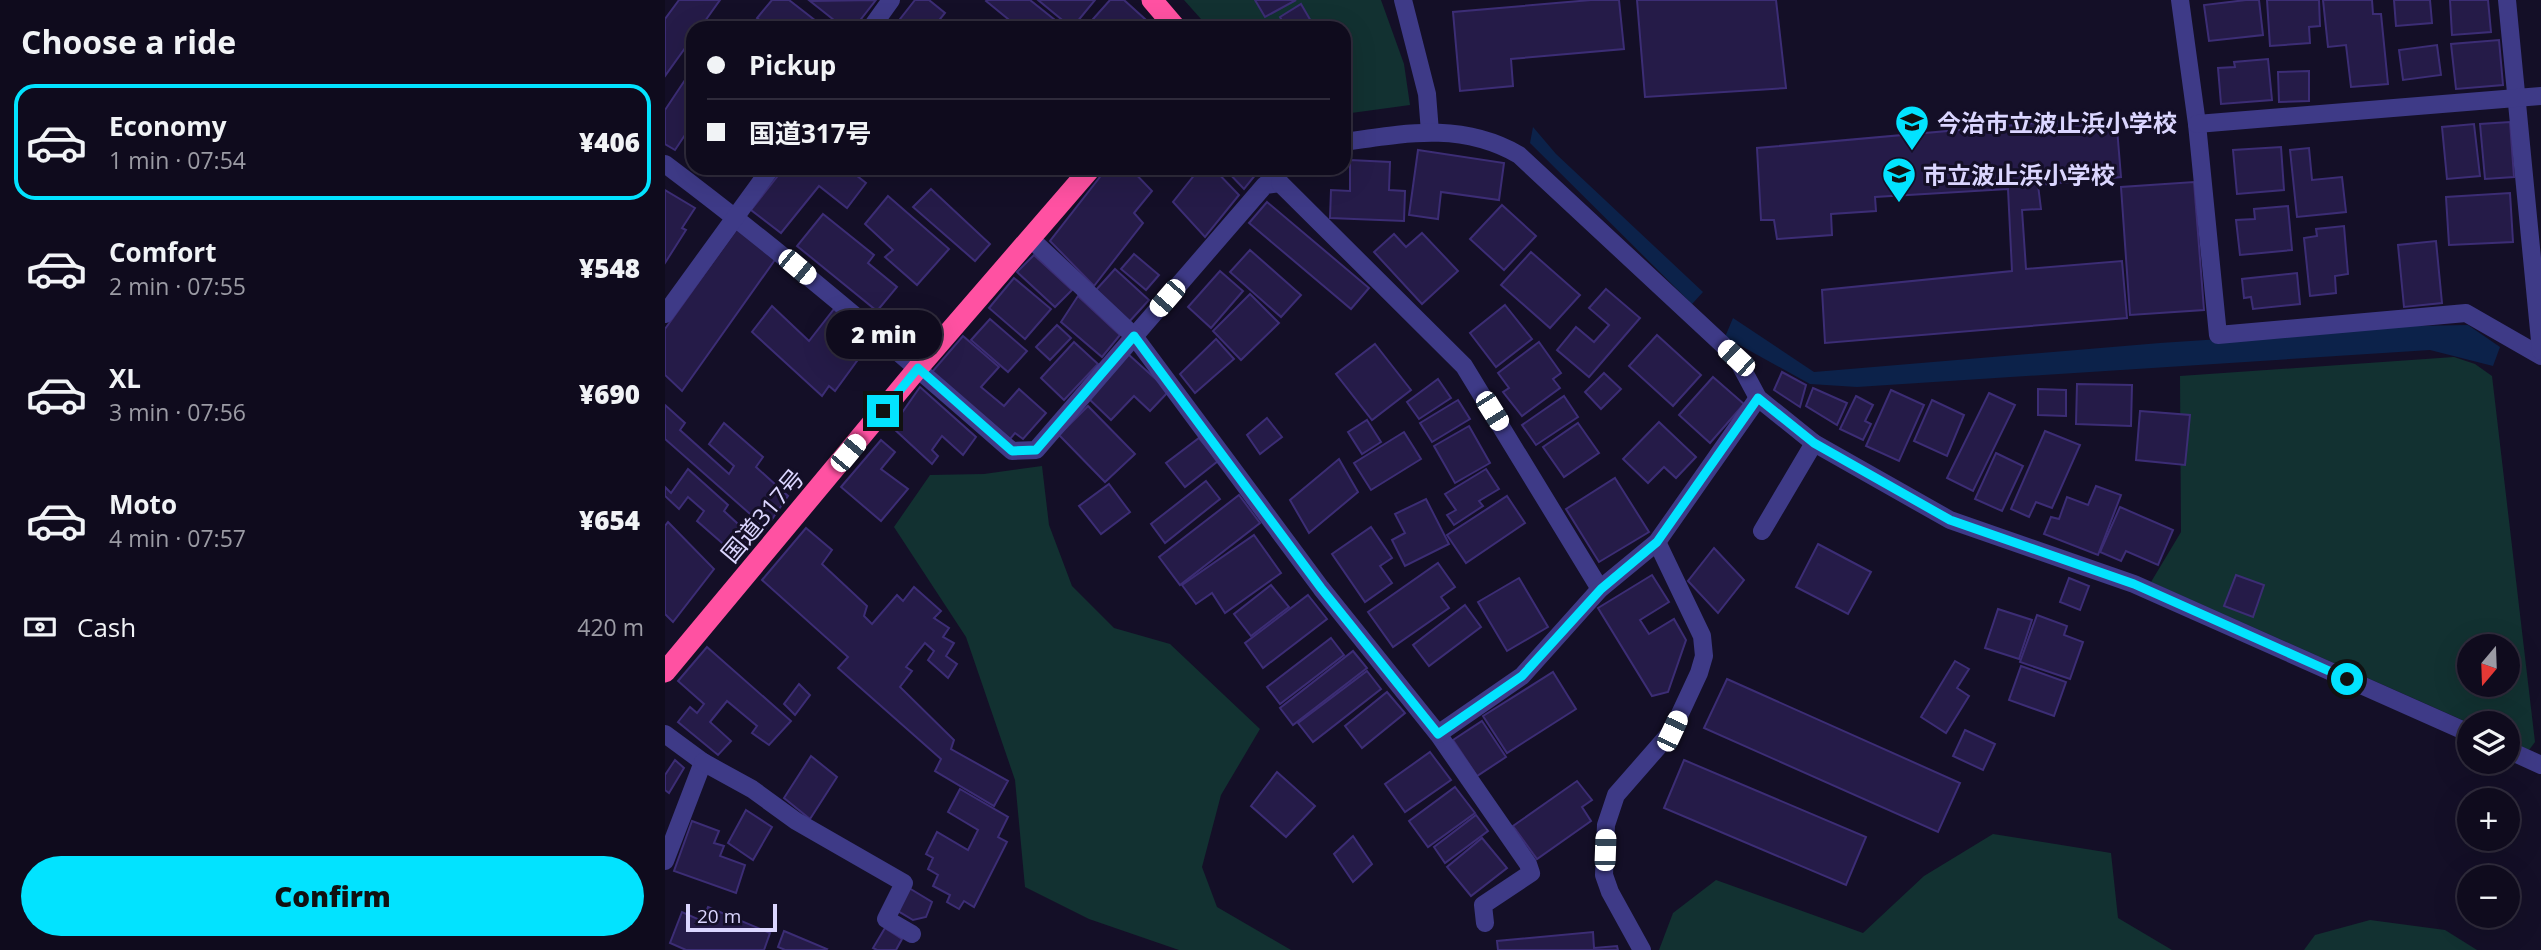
<!DOCTYPE html>
<meta charset="utf-8">
<style>
:root{--surface:#0f0b1d;--page:#1d192a;--text:#f1f3f6;--muted:#9b9ba4;--line:#2f2b3b;--accent:#02e3ff}
body{margin:0;font-family:"Open Sans","Noto Sans JP",sans-serif;background:var(--page);color:var(--text);height:100vh;display:flex;flex-direction:column;font-size:26px;white-space:nowrap}
*{box-sizing:border-box;margin:0}
p{font-size:23px;color:var(--muted)}
.icon{flex:none;width:38px;height:38px;fill:none;stroke:currentColor;stroke-width:2;stroke-linecap:round;stroke-linejoin:round}
.map{position:relative;flex:1;overflow:hidden}
.panel{display:flex;flex-direction:column;background:var(--surface);width:665px}
.panel>*{flex:none}
.guide{position:absolute;left:21px;top:21px;width:665px;height:154px;border-radius:21px;box-shadow:0 7px 28px #0002,0 0 0 2px var(--line);display:grid;align-content:center;height:154px;padding:0 21px;background:var(--surface)}
.needle{width:46px;rotate:199deg}
.controls{position:absolute;left:1792px;top:634px;display:grid;gap:14px}
.controls a{display:grid;place-items:center;width:63px;height:63px;border-radius:50%;background:var(--surface);box-shadow:0 7px 28px #0002,0 0 0 2px var(--line);font-size:35px}
.scale{position:absolute;left:21px;bottom:18px;width:91px;box-sizing:border-box;padding-left:7px;border:4px solid #dbd6ff;border-top:0;font-size:19px;line-height:24px;white-space:nowrap;color:#dbd6ff;-webkit-text-stroke:5px #140f27;paint-order:stroke}
.end{position:absolute;width:32px;height:32px;margin:-16px;border:9px solid #02e3ff;background:#111;box-shadow:0 0 0 4px #111}
.from{border-radius:50%}
.bubble{position:absolute;height:49px;border-radius:24px;background:var(--surface);box-shadow:0 7px 28px #0002,0 0 0 2px var(--line);font-size:23px;font-weight:800;line-height:49px;text-align:center}
.car{position:absolute;width:21px;height:42px;margin:-21px -10px;border-radius:9px;box-shadow:0 0 5px 2px #0007;background:linear-gradient(#fff 24%,#345 0 40%,#fff 0 76%,#345 0 86%,#fff 0)}
.guide b{display:flex;align-items:center;gap:24px;height:66px;font-size:26px}
.guide b+b{border-top:2px solid var(--line)}
.guide i{width:18px;height:18px;background:var(--text)}
ul{padding:0;list-style:none}
li{display:flex;align-items:center;gap:21px;height:116px;margin:0 14px 10px;padding:0 7px;border:4px solid transparent;border-radius:21px}
li div{flex:1}
li b{display:block;font-size:26px}
li em{font-style:normal;font-weight:800}
li.active{border-color:var(--accent)}
li>.icon{width:63px;height:63px;stroke-width:1.5}
h2{padding:0 21px;font-size:32px;line-height:84px}
.pay{display:flex;align-items:center;gap:18px;height:77px;padding:0 21px;font-size:26px}
.pay p{margin-inline-start:auto}
.cta{display:flex;gap:14px;margin-top:auto;padding:14px 21px}
.cta a{flex:1;height:80px;border-radius:42px;background:var(--accent);color:#111;font-size:28px;font-weight:800;line-height:80px;text-align:center}
main{display:flex;flex:1;min-height:0}
.map>svg:first-child{display:block}
</style>
<main>
<section class="panel">
<h2>Choose a ride</h2>
<ul>
<li class="active"><svg class="icon" aria-label="car" viewBox="0 0 24 24"><path d="M5 17H2v-5l4-1 3-4h7l3 4 3 1v5h-3M9 17h6M6 11h13"/><circle cx="7" cy="17" r="2"/><circle cx="17" cy="17" r="2"/></svg><div><b>Economy</b><p>1 min · 07:54</p></div><em>¥406</em></li>
<li><svg class="icon" aria-label="car" viewBox="0 0 24 24"><path d="M5 17H2v-5l4-1 3-4h7l3 4 3 1v5h-3M9 17h6M6 11h13"/><circle cx="7" cy="17" r="2"/><circle cx="17" cy="17" r="2"/></svg><div><b>Comfort</b><p>2 min · 07:55</p></div><em>¥548</em></li>
<li><svg class="icon" aria-label="car" viewBox="0 0 24 24"><path d="M5 17H2v-5l4-1 3-4h7l3 4 3 1v5h-3M9 17h6M6 11h13"/><circle cx="7" cy="17" r="2"/><circle cx="17" cy="17" r="2"/></svg><div><b>XL</b><p>3 min · 07:56</p></div><em>¥690</em></li>
<li><svg class="icon" aria-label="car" viewBox="0 0 24 24"><path d="M5 17H2v-5l4-1 3-4h7l3 4 3 1v5h-3M9 17h6M6 11h13"/><circle cx="7" cy="17" r="2"/><circle cx="17" cy="17" r="2"/></svg><div><b>Moto</b><p>4 min · 07:57</p></div><em>¥654</em></li>
</ul>
<div class="pay"><svg class="icon" aria-label="cash" viewBox="0 0 24 24"><path d="M3 7h18v10H3z"/><circle cx="12" cy="12" r="2"/></svg>Cash<p>420 m</p></div>
<div class="cta"><a>Confirm</a></div>
</section>
<div class="map">
<svg width="1876" height="950" viewBox="0 0 1876 950">
<rect width="100%" height="100%" fill="#140f27"/>
<g fill="#123131" fill-rule="evenodd">
<polygon points="519,0 716,0 739,64 745,105 679,114 679,28 544,28"/>
<path d="M1789,357L1810,364L1827,376L1870,742L1864,750L1843,740V723H1804L1486,582L1516,532L1515,376ZM1804,646H1843V684H1804Z"/>
<polygon points="377,466 384,525 407,586 449,628 505,644 595,729 556,795 537,867 552,907 626,950 514,950 424,919 360,887 350,780 301,637 229,527 265,475 319,474"/>
<polygon points="1328,834 1446,853 1453,918 1507,950 994,950 1008,913 1051,880 1198,933 1259,876"/>
<polygon points="1705,920 1780,930 1812,950 1639,950 1650,935"/>
</g>
<g fill="#0c224a">
<polygon points="868,127 891,154 1038,292 1027,304 865,143"/>
<polygon points="1068,318 1149,372 1495,343 1748,326 1803,325 1835,347 1828,366 1765,350 1192,387 1145,384 1060,337"/>
</g>
<g fill="#251b48" stroke="#3c2d75" stroke-width="2">
<polygon points="14,0 55,0 35,28 28,28 28,37 0,76 0,19"/>
<polygon points="107,0 124,0 160,28 104,28 92,18"/>
<polygon points="211,0 189,28 179,28 145,1"/>
<polygon points="250,0 264,0 280,13 271,24 277,28 228,28"/>
<polygon points="322,0 365,0 400,28 337,28 343,19 321,1"/>
<polygon points="373,0 430,0 407,28"/>
<polygon points="445,0 459,0 490,28 420,28"/>
<polygon points="590,0 631,0 600,17"/>
<polygon points="926,0 954,0 959,49 846,59 848,86 795,91 788,12"/>
<polygon points="972,0 1111,0 1121,88 980,97"/>
<polygon points="1581,0 1594,0 1598,35 1544,41 1539,5"/>
<polygon points="1602,0 1654,0 1655,26 1644,27 1645,43 1605,46"/>
<polygon points="1658,0 1707,0 1708,14 1716,14 1723,84 1686,87 1681,45 1663,47"/>
<polygon points="1729,0 1765,0 1767,23 1731,26"/>
<polygon points="1785,0 1823,0 1826,32 1787,35"/>
<polygon points="636,4 650,28 621,28 615,17"/>
<polygon points="1834,40 1838,85 1791,89 1786,44"/>
<polygon points="1772,45 1776,75 1738,80 1734,50"/>
<polygon points="1603,59 1607,100 1556,104 1553,68 1570,67 1569,62"/>
<polygon points="28,68 28,123 10,150 0,144 0,110"/>
<polygon points="1644,71 1644,101 1614,102 1613,72"/>
<polygon points="1451,116 1456,177 1373,185 1376,209 1357,210 1361,269 1457,261 1462,318 1160,343 1157,290 1347,271 1343,189 1210,197 1211,211 1166,214 1167,235 1112,239 1109,220 1096,220 1092,148"/>
<polygon points="1845,122 1849,177 1820,179 1815,124"/>
<polygon points="1809,124 1815,176 1782,179 1777,127"/>
<polygon points="1616,147 1619,190 1572,194 1568,150"/>
<polygon points="1644,148 1647,180 1677,177 1681,212 1632,217 1625,150"/>
<polygon points="753,150 839,163 834,200 776,192 773,219 744,215"/>
<polygon points="685,160 725,162 724,190 740,191 739,221 665,218 666,190 685,191"/>
<polygon points="119,168 182,168 201,183 182,208 154,186 116,233 86,210"/>
<polygon points="442,168 465,168 487,191 469,213 478,223 429,286 385,241"/>
<polygon points="535,168 548,168 574,195 540,237 508,202"/>
<polygon points="559,168 596,168 579,189"/>
<polygon points="1529,182 1539,310 1465,315 1456,187"/>
<polygon points="266,189 325,244 310,261 248,207"/>
<polygon points="0,190 30,208 17,228 21,230 0,263"/>
<polygon points="1845,193 1848,242 1784,245 1781,197"/>
<polygon points="223,196 284,249 252,285 220,257 228,250 200,224"/>
<polygon points="602,202 704,288 686,309 584,223"/>
<polygon points="837,205 871,236 839,270 805,239"/>
<polygon points="1623,206 1627,250 1575,255 1571,220 1590,219 1589,209"/>
<polygon points="158,214 209,255 203,263 232,287 212,311 132,246"/>
<polygon points="75,224 112,257 17,391 0,375 0,329"/>
<polygon points="1679,226 1683,274 1670,276 1671,293 1645,296 1639,238 1652,236 1651,229"/>
<polygon points="757,233 793,271 757,304 709,252 729,234 741,247"/>
<polygon points="1771,241 1777,303 1739,307 1733,245"/>
<polygon points="585,250 636,295 616,317 565,272"/>
<polygon points="866,252 915,295 885,328 836,285"/>
<polygon points="469,254 494,275 481,290 456,269"/>
<polygon points="369,255 407,290 390,307 352,272"/>
<polygon points="450,269 484,300 464,322 430,291"/>
<polygon points="555,271 578,291 546,328 523,307"/>
<polygon points="1632,273 1635,304 1588,309 1586,297 1579,298 1577,279"/>
<polygon points="349,278 386,309 360,339 324,308"/>
<polygon points="941,289 975,318 924,377 892,350 911,327 929,342 944,325 924,308"/>
<polygon points="585,294 614,323 576,360 548,331"/>
<polygon points="413,296 455,335 437,357 396,322"/>
<polygon points="840,305 867,339 831,367 805,333"/>
<polygon points="107,306 144,341 169,309 205,343 170,391 164,386 157,396 87,332"/>
<polygon points="325,319 362,351 343,372 306,340"/>
<polygon points="392,325 406,338 385,360 371,347"/>
<polygon points="992,335 1036,375 1008,406 964,366"/>
<polygon points="298,336 334,367 316,387 339,406 354,389 381,413 358,439 350,433 345,439 267,372"/>
<polygon points="551,339 569,359 530,393 515,374"/>
<polygon points="409,342 433,364 399,400 376,378"/>
<polygon points="874,342 896,373 888,379 895,388 857,416 838,392 844,388 833,373"/>
<polygon points="710,344 746,390 707,420 671,374"/>
<polygon points="463,354 504,391 485,411 469,396 446,420 422,397"/>
<polygon points="1117,372 1141,385 1135,407 1109,390"/>
<polygon points="939,373 956,389 936,409 920,392"/>
<polygon points="1048,377 1079,404 1045,443 1014,415"/>
<polygon points="773,379 786,398 754,419 742,402"/>
<polygon points="1412,384 1467,385 1466,426 1411,424"/>
<polygon points="255,387 311,437 298,455 277,436 267,450 273,456 267,464 227,427"/>
<polygon points="1148,388 1182,403 1172,425 1141,406"/>
<polygon points="1373,389 1401,390 1401,416 1373,415"/>
<polygon points="1226,390 1259,405 1234,461 1201,446"/>
<polygon points="1324,393 1350,405 1308,491 1282,478"/>
<polygon points="899,396 913,417 871,445 857,425"/>
<polygon points="1191,396 1208,405 1200,421 1206,424 1198,440 1175,429"/>
<polygon points="793,400 805,419 767,442 755,423"/>
<polygon points="1267,400 1299,415 1282,456 1249,441"/>
<polygon points="0,405 20,423 15,430 64,474 69,466 44,444 59,423 98,457 91,467 123,496 101,528 0,439"/>
<polygon points="423,406 470,454 440,482 394,435"/>
<polygon points="1475,411 1525,415 1520,465 1471,460"/>
<polygon points="602,418 617,437 595,454 582,435"/>
<polygon points="702,420 716,442 697,454 683,432"/>
<polygon points="994,422 1031,457 1011,478 999,467 983,483 958,459"/>
<polygon points="913,423 934,453 899,477 878,447"/>
<polygon points="804,426 825,463 790,483 769,446"/>
<polygon points="1380,431 1415,445 1387,508 1371,502 1364,517 1346,509"/>
<polygon points="739,432 756,459 706,490 689,463"/>
<polygon points="534,438 553,461 520,487 501,463"/>
<polygon points="216,440 230,452 216,469 243,489 216,521 176,487"/>
<polygon points="1331,453 1358,466 1337,511 1310,499"/>
<polygon points="674,459 693,492 644,533 625,500"/>
<polygon points="23,469 63,505 59,511 86,536 72,556 32,521 39,511 23,497 14,509 0,496 0,487 6,493"/>
<polygon points="821,469 834,489 814,501 818,506 789,525 782,515 791,510 780,494"/>
<polygon points="950,478 984,532 934,562 901,509"/>
<polygon points="541,481 555,499 500,543 486,524"/>
<polygon points="444,484 465,512 436,534 414,506"/>
<polygon points="1431,486 1456,495 1433,555 1379,534 1386,517 1394,519 1402,497 1423,505"/>
<polygon points="574,495 595,523 515,585 494,557"/>
<polygon points="842,496 860,523 801,563 782,535"/>
<polygon points="761,499 784,544 740,566 727,540 740,533 730,514"/>
<polygon points="1455,507 1508,530 1493,565 1461,551 1456,561 1435,552"/>
<polygon points="3,522 49,569 8,622 0,614 0,526"/>
<polygon points="706,527 727,558 715,566 727,583 700,602 667,554"/>
<polygon points="141,528 167,550 157,564 202,606 199,616 207,624 232,595 238,601 249,587 276,611 269,618 284,628 278,637 289,643 281,656 292,664 283,678 263,660 269,651 260,643 241,667 247,671 235,687 289,740 286,749 343,781 329,806 270,771 276,759 173,668 183,657 97,580"/>
<polygon points="589,535 616,573 560,613 547,593 531,604 517,585"/>
<polygon points="1153,544 1206,572 1183,614 1131,587"/>
<polygon points="1049,548 1079,580 1053,613 1023,581"/>
<polygon points="773,563 790,587 776,597 784,608 728,647 703,612"/>
<polygon points="987,575 1004,602 975,620 984,634 1009,619 1021,640 1003,692 987,696 933,608"/>
<polygon points="1571,575 1599,585 1588,617 1559,606"/>
<polygon points="854,578 883,627 842,651 813,602"/>
<polygon points="1404,578 1424,586 1415,610 1395,602"/>
<polygon points="606,585 624,607 586,636 569,614"/>
<polygon points="643,595 662,619 598,668 580,643"/>
<polygon points="800,605 816,627 764,666 748,645"/>
<polygon points="1333,609 1367,620 1354,659 1320,648"/>
<polygon points="1372,615 1402,626 1399,635 1418,642 1405,679 1355,662"/>
<polygon points="666,638 679,655 615,704 602,687"/>
<polygon points="42,647 126,721 104,745 87,733 92,726 62,701 45,722 66,741 53,755 13,722 25,707 32,713 39,704 13,681"/>
<polygon points="688,651 702,668 628,725 615,708"/>
<polygon points="1290,661 1304,669 1292,688 1304,696 1281,733 1256,717"/>
<polygon points="1356,666 1401,682 1389,716 1344,700"/>
<polygon points="702,671 716,689 648,742 633,723"/>
<polygon points="888,672 911,709 842,753 818,716"/>
<polygon points="1062,679 1295,783 1273,832 1039,728"/>
<polygon points="134,684 145,695 130,715 119,704"/>
<polygon points="722,692 740,713 697,748 680,726"/>
<polygon points="817,721 841,757 812,776 788,740"/>
<polygon points="1300,730 1330,744 1318,770 1288,756"/>
<polygon points="765,752 786,780 740,812 720,784"/>
<polygon points="146,756 172,777 145,819 119,798"/>
<polygon points="10,760 19,768 4,793 0,790 0,775"/>
<polygon points="1019,760 1201,837 1181,885 999,808"/>
<polygon points="612,772 650,806 621,837 586,806"/>
<polygon points="912,781 927,800 917,807 926,821 872,859 848,826"/>
<polygon points="790,787 810,813 763,847 744,821"/>
<polygon points="295,789 343,817 333,837 342,842 309,907 299,901 294,909 282,902 285,895 268,886 273,875 263,869 268,858 261,854 272,832 303,850 313,830 283,812"/>
<polygon points="81,810 107,827 88,860 63,843"/>
<polygon points="811,815 823,831 780,863 769,847"/>
<polygon points="27,821 54,831 49,843 59,846 55,856 80,865 71,893 9,871"/>
<polygon points="688,836 707,864 688,882 669,854"/>
<polygon points="817,838 842,868 806,896 782,867"/>
<polygon points="244,888 267,902 261,917 248,920 233,911"/>
<polygon points="43,907 105,933 99,950 21,950 5,943 17,912 37,921"/>
<polygon points="220,928 237,939 231,950 212,950 208,948"/>
<polygon points="119,931 162,949 161,950 120,950 113,947"/>
<polygon points="928,932 929,948 952,946 953,950 833,950 832,941"/>
</g>
<g fill="none" stroke-linecap="round" stroke-linejoin="round">
<g stroke="#3e3a87" stroke-width="18">
<polyline points="738,0 762,94 765,132"/>
<polyline points="1515,0 1532,124 1553,335 1801,313 1876,356"/>
<polyline points="1842,0 1876,351"/>
<polyline points="206,28 226,0"/>
<polyline points="1532,124 1876,96"/>
<path d="M679,142C741,133 797,122 854,155L1071,357L1093,398L1149,443L1285,520L1469,584L1804,733"/>
<path d="M0,164C120,254 234,352 347,451L371,450L600,185L615,183"/>
<polyline points="615,183 799,366 935,589"/>
<polyline points="366,239 469,336 656,588 773,734 863,864 866,873 818,905 820,923"/>
<polyline points="0,314 106,168"/>
<polyline points="1097,531 1149,443"/>
<polyline points="0,734 38,762 0,861"/>
<polyline points="773,734 857,676 935,589 992,542 1093,398"/>
<polyline points="1843,750 1876,765"/>
<polyline points="38,762 87,789 131,821 239,883 221,919 247,934"/>
<polyline points="977,950 945,892 939,875 941,825 951,795 1007,731 1034,673 1039,656 1037,636 992,542"/>
</g>
<g stroke="#ff51a2" stroke-width="21">
<polyline points="487,0 511,28"/>
<polyline points="0,672 253,368 426,168"/>
</g>
</g>
<g fill="none" stroke-linecap="round" stroke-linejoin="round">
<polyline stroke="#02e3ff" stroke-width="9" points="218,411 253,368 347,451 371,450 469,336 656,588 773,734 857,676 936,589 992,542 1093,398 1149,443 1285,520 1469,584 1682,679"/>
</g>
<defs>
<g id="school-pin" transform="scale(1.75)"><path d="M0 17L-7.5 6A9.5 9.5 0 1 1 7.5 6Z" fill="#02e3ff" stroke="#140f27"/><path d="M0-5L7-2L0 1L-7-2ZM-4 1L0 2.5L4 1V4Q0 6-4 4Z" fill="#111"/></g>
</defs>
<g fill-rule="evenodd">
<use href="#school-pin" x="1247" y="122"/>
<use href="#school-pin" x="1234" y="174"/>
</g>
<g text-anchor="middle" dominant-baseline="central" stroke-width="6" stroke-linejoin="round" paint-order="stroke">
<g font-size="24" font-weight="bold" fill="#dbd6ff" stroke="#140f27" text-anchor="start">
<text x="1272" y="122">今治市立波止浜小学校</text>
<text x="1258" y="174">市立波止浜小学校</text>
</g>
<g font-size="24" fill="#dbd6ff" stroke="#140f27">
<text transform="translate(97 515) rotate(-50)">国道317号</text>
</g>
</g>
</svg>
<div class="controls">
<a><svg class="needle" viewBox="-14 -14 28 28"><path d="M0-13l5 13h-10z" fill="#e53935"/><path d="M0 13l5-13h-10z" fill="#9b9ba4"/></svg></a>
<a><svg class="icon" aria-label="layers" viewBox="0 0 24 24"><path d="M12 4l9 5-9 5-9-5zM3 14l9 5 9-5"/></svg></a>
<a>+</a>
<a>−</a>
</div>
<div class="scale">20 m</div>
<i class="end from" style="left:1682px;top:679px"></i>
<i class="end" style="left:218px;top:411px"></i>
<div class="bubble" style="left:161px;top:310px;width:116px">2 min</div>
<i class="car" style="left:132px;top:267px;rotate:130deg"></i>
<i class="car" style="left:502px;top:298px;rotate:221deg"></i>
<i class="car" style="left:1071px;top:358px;rotate:313deg"></i>
<i class="car" style="left:827px;top:411px;rotate:148deg"></i>
<i class="car" style="left:183px;top:453px;rotate:40deg"></i>
<i class="car" style="left:1007px;top:731px;rotate:25deg"></i>
<i class="car" style="left:940px;top:850px;rotate:2deg"></i>
<div class="guide">
<b><i class="from"></i>Pickup</b>
<b><i></i>国道317号</b>
</div>
</div>
</main>
